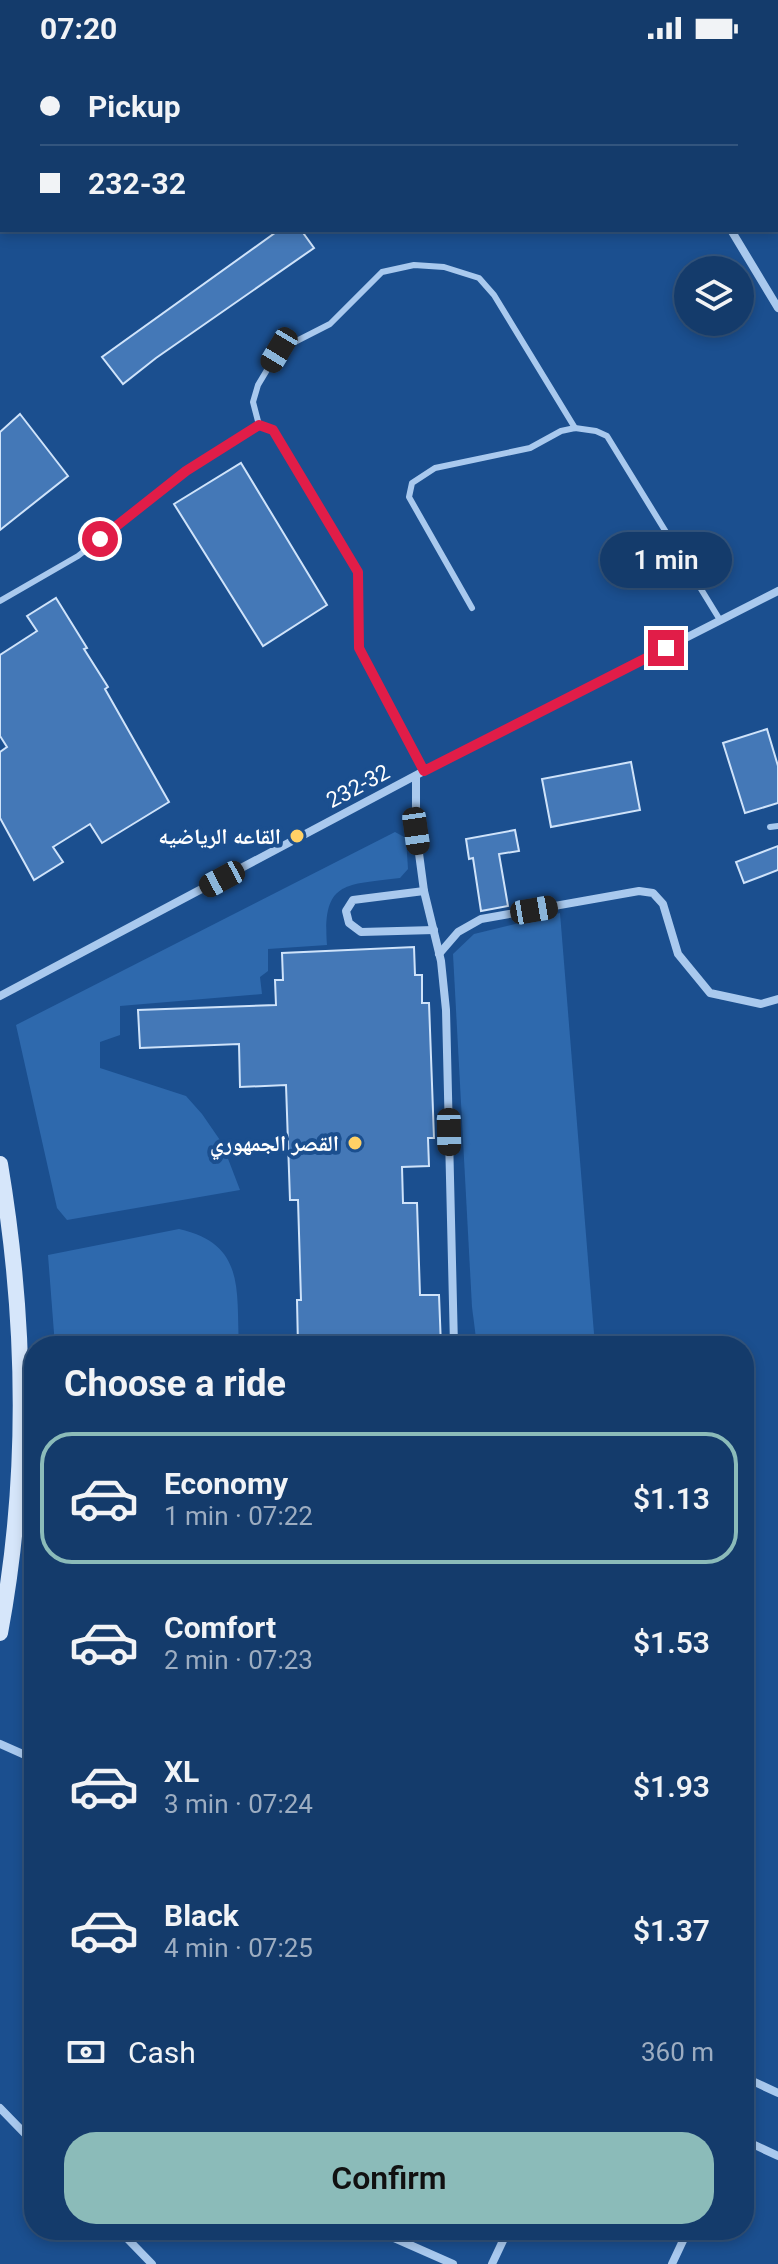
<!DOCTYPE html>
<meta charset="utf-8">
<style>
:root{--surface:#143b6b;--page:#214673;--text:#f1f3f6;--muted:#9dadc1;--line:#33557e;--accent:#8bbbb9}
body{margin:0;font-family:Roboto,"Noto Naskh Arabic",sans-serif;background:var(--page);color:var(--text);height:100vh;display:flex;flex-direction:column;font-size:30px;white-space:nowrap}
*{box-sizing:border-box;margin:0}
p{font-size:26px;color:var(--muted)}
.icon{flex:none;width:44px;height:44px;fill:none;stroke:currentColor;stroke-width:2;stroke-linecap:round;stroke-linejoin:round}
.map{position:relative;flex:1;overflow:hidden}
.sheet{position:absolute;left:24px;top:1280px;width:730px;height:904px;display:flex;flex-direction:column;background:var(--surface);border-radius:32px;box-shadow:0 4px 12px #0003,0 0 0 2px var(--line)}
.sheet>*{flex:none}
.hud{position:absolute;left:0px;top:0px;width:778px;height:176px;box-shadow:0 4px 12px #0003,0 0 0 2px var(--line);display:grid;align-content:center;height:176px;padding:0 40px;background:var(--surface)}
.tools{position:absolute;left:674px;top:200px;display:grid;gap:16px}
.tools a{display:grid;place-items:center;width:80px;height:80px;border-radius:50%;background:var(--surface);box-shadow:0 4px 12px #0003,0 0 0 2px var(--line);font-size:40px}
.end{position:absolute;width:36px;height:36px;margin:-18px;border:10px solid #e11d48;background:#fff;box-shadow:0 0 0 4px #fff}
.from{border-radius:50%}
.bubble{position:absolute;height:56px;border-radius:28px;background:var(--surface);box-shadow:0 4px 12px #0003,0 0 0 2px var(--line);font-size:26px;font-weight:600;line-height:56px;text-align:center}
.car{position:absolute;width:24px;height:48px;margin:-24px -12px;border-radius:10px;box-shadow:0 0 6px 2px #0007;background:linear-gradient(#222 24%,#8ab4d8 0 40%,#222 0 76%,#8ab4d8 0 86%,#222 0)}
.hud b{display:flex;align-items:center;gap:28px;height:76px;font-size:30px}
.hud b+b{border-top:2px solid var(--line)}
.hud i{width:20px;height:20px;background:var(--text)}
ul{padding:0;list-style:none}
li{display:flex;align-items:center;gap:24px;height:132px;margin:0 16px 12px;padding:0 24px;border:4px solid transparent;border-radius:32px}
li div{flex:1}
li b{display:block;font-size:30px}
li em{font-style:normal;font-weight:600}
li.active{border-color:var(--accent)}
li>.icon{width:72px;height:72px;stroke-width:1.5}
h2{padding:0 40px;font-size:36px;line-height:96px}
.pay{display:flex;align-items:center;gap:20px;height:88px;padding:0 40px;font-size:30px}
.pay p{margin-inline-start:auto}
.button{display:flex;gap:16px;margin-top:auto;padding:16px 40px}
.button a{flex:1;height:92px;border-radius:32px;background:var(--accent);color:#111;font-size:32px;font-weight:600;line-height:92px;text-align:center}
.status{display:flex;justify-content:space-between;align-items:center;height:56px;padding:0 40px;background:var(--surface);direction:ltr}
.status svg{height:22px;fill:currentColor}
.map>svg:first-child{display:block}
</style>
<div class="status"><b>07:20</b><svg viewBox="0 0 49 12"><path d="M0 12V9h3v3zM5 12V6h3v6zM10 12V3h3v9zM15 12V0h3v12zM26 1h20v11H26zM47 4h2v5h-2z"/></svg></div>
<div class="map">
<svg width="778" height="2208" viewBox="0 0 778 2208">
<rect width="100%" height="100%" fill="#1b4f8f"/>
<g fill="#2e69ad">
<path d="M395,776L406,782L408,813L400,822C346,829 322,824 327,889L268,893V915L260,921L262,938L120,950V979L100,986V1012L186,1040L202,1058L222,1087L240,1134L67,1164L57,1152L16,969Z"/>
<polygon points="560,857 595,1290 477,1290 472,1251 453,898 474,878"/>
<path d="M179,1173C246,1188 236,1234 239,1290H55L48,1199Z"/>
</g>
<g fill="#4478b7" stroke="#cfe3fa" stroke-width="2">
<polygon points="279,174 301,174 314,192 156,302 123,328 102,301"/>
<polygon points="20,358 68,420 0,474 0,376"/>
<polygon points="241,407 327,549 263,590 174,448"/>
<polygon points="56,542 87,592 84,593 108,631 105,633 169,746 102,787 90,768 53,791 63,806 34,824 0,762 0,696 7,691 0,680 0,599 37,575 27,560"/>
<polygon points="767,673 778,710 778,747 745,757 723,687"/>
<polygon points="631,706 640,754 551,771 542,723"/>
<polygon points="515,774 519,795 499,798 508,850 481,855 473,802 469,803 466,783"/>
<polygon points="778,790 778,814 744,827 736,806"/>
<polygon points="414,891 415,919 422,919 422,947 429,947 434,1082 428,1082 429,1110 402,1111 403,1147 417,1147 420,1239 439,1239 441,1290 298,1290 297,1244 301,1244 298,1144 290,1144 286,1029 240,1031 239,988 140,992 138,954 276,949 275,924 283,924 282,897"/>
</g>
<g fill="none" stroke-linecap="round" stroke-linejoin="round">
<g stroke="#a9c9ee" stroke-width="6">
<polyline points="259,369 253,346 258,329 279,294 330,268 382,216 414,209 444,211 479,222 494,239 575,372"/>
<polyline points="0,545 78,500 186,415 259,369 273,374 358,516 359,592 424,715"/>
<polyline points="472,552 409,441 412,427 435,412 530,392 561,375 575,372 596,375 607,380 720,564"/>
<polyline points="770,771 778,770"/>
</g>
<g stroke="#a9c9ee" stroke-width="8">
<polyline points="626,0 627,2"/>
<polyline points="115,2 118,0"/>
<polyline points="0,106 2,104"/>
<polyline points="731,174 778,252"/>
<polyline points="416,720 416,775 424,835 441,905 446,954 454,1290"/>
<polyline points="424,835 353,844 346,855 349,867 361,876 434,874"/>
<polyline points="439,898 458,876 481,863 639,835 653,837 663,848 678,898 710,937 761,948 778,943"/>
<polyline points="0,940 424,715 778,535"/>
<polyline points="0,1688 34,1703"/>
<polyline points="744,2021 778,2037"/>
<polyline points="0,2052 34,2087"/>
<polyline points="744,2084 778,2100"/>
<polyline points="119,2174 152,2208"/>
<polyline points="376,2174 453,2208"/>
<polyline points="492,2208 508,2174"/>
<polyline points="672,2208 688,2174"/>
</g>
<path stroke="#d6e6fa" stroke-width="16" d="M0,1108C26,1263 29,1422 0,1577"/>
</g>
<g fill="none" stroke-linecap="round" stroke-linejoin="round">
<polyline stroke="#e11d48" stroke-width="10" points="100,483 186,415 259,369 273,374 358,516 359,592 424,715 666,592"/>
</g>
<g fill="#ffd166" stroke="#1b4f8f" stroke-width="3">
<circle cx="297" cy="780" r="8"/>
<circle cx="355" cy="1087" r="8"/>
</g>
<g text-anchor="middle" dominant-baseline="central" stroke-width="8" stroke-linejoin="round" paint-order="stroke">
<g font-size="22" fill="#fff" stroke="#1b4f8f">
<text transform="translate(358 730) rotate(-28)">232-32</text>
</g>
<g font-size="22" font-weight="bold" fill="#fff" stroke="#1b4f8f" text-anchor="end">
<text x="281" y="780">القاعه الرياضيه</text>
<text x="339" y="1087">القصر الجمهوري</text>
</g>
</g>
</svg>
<div class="tools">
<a><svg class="icon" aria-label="layers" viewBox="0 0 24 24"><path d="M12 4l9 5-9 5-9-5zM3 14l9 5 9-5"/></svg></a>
</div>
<i class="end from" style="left:100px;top:483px"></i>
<i class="end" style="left:666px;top:592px"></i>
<div class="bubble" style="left:600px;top:476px;width:132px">1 min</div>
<i class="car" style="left:279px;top:294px;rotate:211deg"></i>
<i class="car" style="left:416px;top:775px;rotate:172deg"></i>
<i class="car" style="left:222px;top:823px;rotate:242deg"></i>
<i class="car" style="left:534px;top:854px;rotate:80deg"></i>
<i class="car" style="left:449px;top:1076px;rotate:179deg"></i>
<div class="hud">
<b><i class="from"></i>Pickup</b>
<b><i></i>232-32</b>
</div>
<section class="sheet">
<h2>Choose a ride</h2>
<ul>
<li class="active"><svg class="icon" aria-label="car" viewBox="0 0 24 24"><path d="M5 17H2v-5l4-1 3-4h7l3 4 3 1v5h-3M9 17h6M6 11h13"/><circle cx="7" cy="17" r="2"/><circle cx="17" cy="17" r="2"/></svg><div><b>Economy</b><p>1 min · 07:22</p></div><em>$1.13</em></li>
<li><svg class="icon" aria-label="car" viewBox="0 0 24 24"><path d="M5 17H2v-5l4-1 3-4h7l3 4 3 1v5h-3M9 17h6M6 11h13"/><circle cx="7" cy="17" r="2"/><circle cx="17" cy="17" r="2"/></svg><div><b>Comfort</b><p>2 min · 07:23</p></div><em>$1.53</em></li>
<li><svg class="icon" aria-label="car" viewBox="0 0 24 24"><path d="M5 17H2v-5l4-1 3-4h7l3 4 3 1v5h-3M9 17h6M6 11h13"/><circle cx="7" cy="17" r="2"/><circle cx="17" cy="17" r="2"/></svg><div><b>XL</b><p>3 min · 07:24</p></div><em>$1.93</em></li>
<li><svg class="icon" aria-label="car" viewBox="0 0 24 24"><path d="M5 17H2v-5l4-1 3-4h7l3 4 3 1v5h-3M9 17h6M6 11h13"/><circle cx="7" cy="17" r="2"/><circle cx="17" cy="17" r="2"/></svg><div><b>Black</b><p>4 min · 07:25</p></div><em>$1.37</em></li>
</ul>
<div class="pay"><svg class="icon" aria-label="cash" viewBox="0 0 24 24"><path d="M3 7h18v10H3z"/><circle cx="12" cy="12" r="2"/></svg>Cash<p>360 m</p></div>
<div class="button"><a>Confirm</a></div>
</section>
</div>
